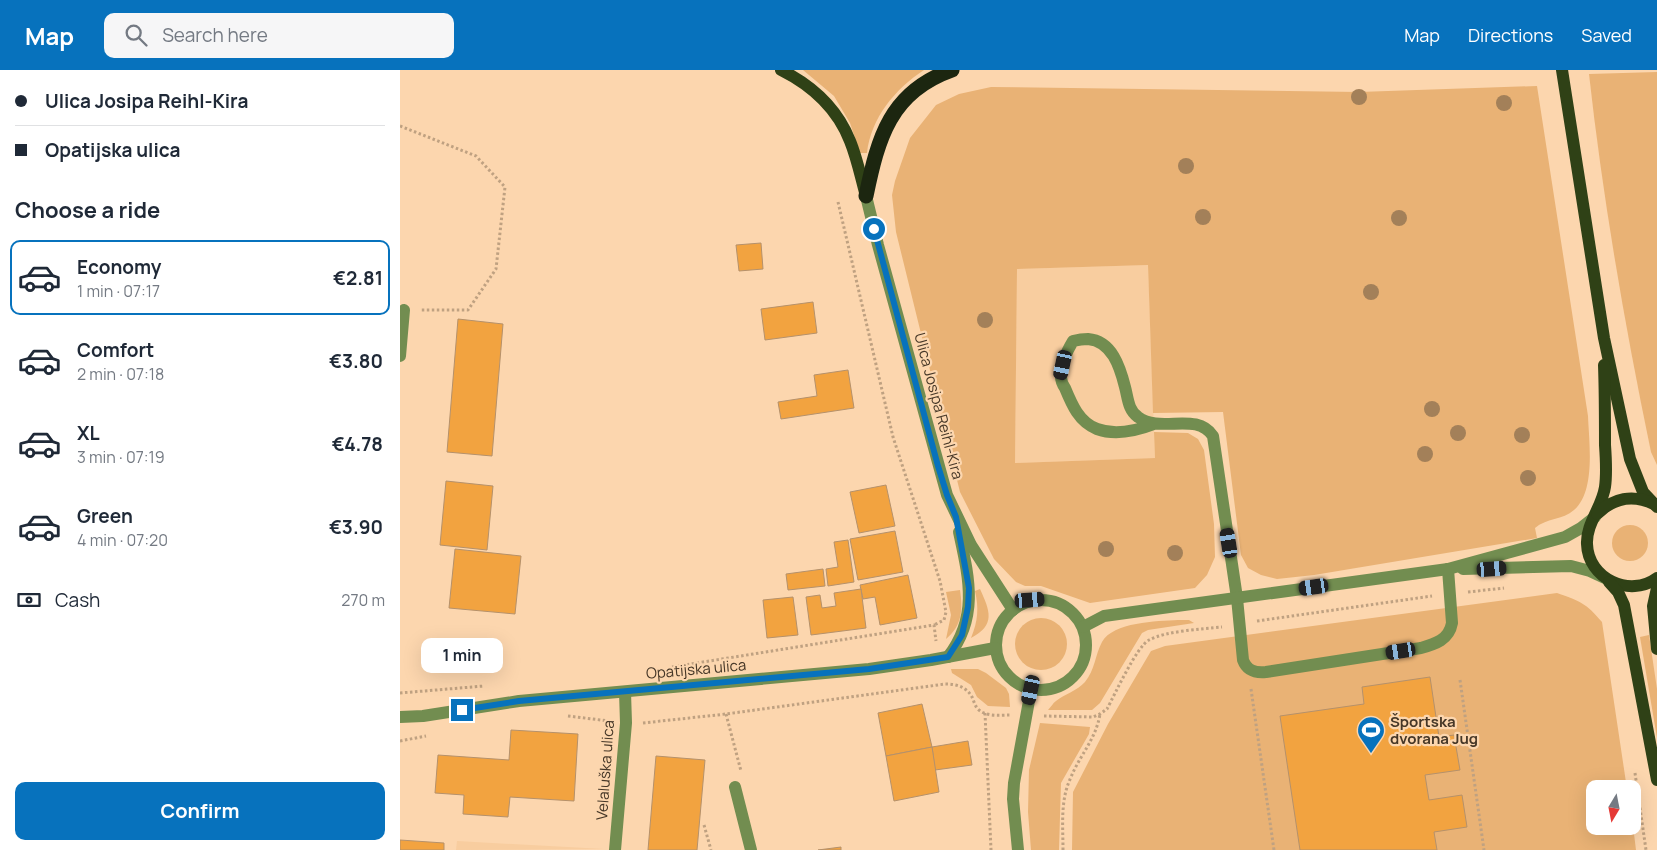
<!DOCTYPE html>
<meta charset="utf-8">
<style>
:root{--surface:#fff;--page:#f6f6f7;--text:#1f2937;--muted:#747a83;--line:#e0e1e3;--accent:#0772bd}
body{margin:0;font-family:Manrope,sans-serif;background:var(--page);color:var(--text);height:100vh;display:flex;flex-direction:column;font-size:19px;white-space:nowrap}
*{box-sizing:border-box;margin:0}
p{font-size:16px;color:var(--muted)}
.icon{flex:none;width:28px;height:28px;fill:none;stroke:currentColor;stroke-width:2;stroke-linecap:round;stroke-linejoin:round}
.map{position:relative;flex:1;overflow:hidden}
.drawer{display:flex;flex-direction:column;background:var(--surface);width:400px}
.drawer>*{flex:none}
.top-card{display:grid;align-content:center;height:110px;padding:0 15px;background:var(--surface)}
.needle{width:32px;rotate:190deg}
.fabs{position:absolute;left:1186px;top:710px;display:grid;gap:10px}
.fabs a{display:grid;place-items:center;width:55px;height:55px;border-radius:10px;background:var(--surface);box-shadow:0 5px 20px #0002;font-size:25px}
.end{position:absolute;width:22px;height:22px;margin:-11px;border:6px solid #0772bd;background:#fff;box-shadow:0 0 0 2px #fff}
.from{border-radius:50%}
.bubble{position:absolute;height:35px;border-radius:10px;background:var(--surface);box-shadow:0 5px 20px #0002;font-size:16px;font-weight:700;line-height:35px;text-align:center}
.car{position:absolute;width:15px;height:30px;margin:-15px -8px;border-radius:6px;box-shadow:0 0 4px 1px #0007;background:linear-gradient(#222 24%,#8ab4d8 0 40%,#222 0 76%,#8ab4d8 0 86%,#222 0)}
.top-card b{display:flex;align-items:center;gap:18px;height:48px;font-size:19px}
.top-card b+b{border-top:1px solid var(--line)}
.top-card i{width:12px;height:12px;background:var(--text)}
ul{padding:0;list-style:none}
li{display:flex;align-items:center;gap:15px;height:75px;margin:0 10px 8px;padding:0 5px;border:2px solid transparent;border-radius:10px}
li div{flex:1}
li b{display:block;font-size:19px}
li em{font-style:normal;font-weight:700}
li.selected{border-color:var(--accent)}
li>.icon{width:45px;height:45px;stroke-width:1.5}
h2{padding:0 15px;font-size:22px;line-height:60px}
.pay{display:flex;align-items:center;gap:12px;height:55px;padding:0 15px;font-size:19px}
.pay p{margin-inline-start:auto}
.cta{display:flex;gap:10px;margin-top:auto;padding:10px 15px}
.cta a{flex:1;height:58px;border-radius:10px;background:var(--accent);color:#fff;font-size:20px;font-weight:700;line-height:58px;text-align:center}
header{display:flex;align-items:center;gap:30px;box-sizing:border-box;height:70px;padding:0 25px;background:var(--accent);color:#fff}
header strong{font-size:24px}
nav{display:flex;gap:28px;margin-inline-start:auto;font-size:18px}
.search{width:350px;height:45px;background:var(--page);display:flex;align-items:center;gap:12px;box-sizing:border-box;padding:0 18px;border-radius:10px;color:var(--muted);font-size:19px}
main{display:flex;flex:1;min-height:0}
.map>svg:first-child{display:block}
</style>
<header>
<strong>Map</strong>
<div class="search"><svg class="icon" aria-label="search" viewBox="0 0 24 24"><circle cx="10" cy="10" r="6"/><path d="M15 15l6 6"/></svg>Search here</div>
<nav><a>Map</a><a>Directions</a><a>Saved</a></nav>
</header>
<main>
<section class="drawer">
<div class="top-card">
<b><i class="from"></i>Ulica Josipa Reihl-Kira</b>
<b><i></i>Opatijska ulica</b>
</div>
<h2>Choose a ride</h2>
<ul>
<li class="selected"><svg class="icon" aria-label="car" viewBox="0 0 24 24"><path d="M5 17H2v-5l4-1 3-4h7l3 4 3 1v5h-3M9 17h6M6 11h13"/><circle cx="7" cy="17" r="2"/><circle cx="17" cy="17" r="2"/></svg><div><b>Economy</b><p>1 min · 07:17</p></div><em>€2.81</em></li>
<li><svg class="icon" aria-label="car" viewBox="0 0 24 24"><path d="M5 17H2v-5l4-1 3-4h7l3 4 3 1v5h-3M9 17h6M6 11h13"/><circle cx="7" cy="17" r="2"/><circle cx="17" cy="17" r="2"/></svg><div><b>Comfort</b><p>2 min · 07:18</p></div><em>€3.80</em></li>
<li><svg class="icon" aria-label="car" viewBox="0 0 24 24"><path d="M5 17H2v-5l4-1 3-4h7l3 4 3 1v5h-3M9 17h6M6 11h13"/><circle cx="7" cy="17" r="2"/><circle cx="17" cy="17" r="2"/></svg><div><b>XL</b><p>3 min · 07:19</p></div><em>€4.78</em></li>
<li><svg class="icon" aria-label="car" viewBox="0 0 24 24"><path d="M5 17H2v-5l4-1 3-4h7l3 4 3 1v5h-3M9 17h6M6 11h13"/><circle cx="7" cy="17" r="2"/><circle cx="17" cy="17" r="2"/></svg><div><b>Green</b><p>4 min · 07:20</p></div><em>€3.90</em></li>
</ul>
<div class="pay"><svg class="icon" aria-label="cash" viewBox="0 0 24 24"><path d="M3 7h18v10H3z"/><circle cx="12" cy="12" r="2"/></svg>Cash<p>270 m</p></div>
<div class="cta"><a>Confirm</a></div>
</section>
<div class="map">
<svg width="1257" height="780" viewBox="0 0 1257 780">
<rect width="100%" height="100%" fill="#fcd6ae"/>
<g fill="#f8cd9f">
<polygon points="748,195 755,388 615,393 617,199"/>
<polygon points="57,771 204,779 56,780"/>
</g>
<g fill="#e9b275">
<path d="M403,0H524C495,19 471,48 467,83H460L450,53L434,26Z"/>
<path d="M1257,2V395L1251,382C1225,257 1203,130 1189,4Z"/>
<path d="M1137,16L1188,346C1189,372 1196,421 1174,440C1163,450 1146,448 1135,458L1137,468L914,505L877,509L861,505L848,498L841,485L823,342L753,343L748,195L617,199L615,393L755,388L754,362L788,363L798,369L804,380L814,454L815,487L807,505L795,518L690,533L641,516H625L616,512L594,489L560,422L496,162L492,125L495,111L510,68L536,35L559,24L591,17L959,22Z"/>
<circle cx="1230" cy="473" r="18"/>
<path d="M580,519C590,541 596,555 571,568C578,551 579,538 575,521Z"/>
<path d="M560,520C563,540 562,556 546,569L551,545L546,522Z"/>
<path d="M1157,523C1180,531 1186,533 1202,552L1227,719H1195V756H1233L1236,780H672L673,722L708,654L751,581L765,576Z"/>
<circle cx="641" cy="574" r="26"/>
<path d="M778,550H789L794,553L748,560L742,563L700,633L692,640H648C651,637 653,633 656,631C665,624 677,621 685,612C695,600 695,585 702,572C713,552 757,551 778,550Z"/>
<polygon points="1249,565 1257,619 1257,668 1240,567"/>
<polygon points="551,599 578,599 586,603 606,618 609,624 610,637 588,636 577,627 571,615 552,603"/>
<polygon points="640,653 690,657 689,664 661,713 659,780 631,780 628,742 629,700"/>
</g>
<g fill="#f2a340" stroke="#b5916b">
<polygon points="361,173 363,199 339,201 336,175"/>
<polygon points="413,232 417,263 365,270 361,239"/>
<polygon points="58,249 103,254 92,386 47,382"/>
<polygon points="448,300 454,338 381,349 378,332 417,326 414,305"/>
<polygon points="46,411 93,416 87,480 40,475"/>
<polygon points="486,415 495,456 459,463 450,422"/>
<polygon points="495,461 503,502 458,510 450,469"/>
<polygon points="448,470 454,512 428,516 426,499 438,497 434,472"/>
<polygon points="55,479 121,486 115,544 49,538"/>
<polygon points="423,499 425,516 388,520 386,504"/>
<polygon points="508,505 517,548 480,555 475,527 463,529 460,515"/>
<polygon points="461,519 466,558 411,565 406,527 420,525 422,538 436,536 434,523"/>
<polygon points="393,527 398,565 367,568 363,530"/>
<polygon points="1030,607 1039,667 1054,665 1060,700 1025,705 1029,730 1062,725 1067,757 1034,762 1037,780 900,780 880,646 964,634 962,617"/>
<polygon points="522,634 532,677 486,686 478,643"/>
<polygon points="111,660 178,664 174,731 110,727 108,747 63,744 64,725 35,723 38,685 109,690"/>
<polygon points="568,671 572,695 535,700 532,677"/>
<polygon points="532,677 539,722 494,731 486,686"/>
<polygon points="256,686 305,690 297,780 248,780"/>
<polygon points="0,770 44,773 44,780 0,780"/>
<polygon points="441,777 441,780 418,780"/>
</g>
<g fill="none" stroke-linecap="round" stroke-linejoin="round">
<g stroke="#bfa181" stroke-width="3" stroke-dasharray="2.5 2.5" stroke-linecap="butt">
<polyline points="0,56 76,86 105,117 96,199 68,240 20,240"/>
<polyline points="438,132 493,367 540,511 546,542 544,550 534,555"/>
<polyline points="1068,522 1104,518"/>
<polyline points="857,551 1032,526"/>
<polyline points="272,597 534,555 536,571"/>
<polyline points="1060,610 1084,780"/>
<polyline points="851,619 874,780"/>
<polyline points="0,623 84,616"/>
<polyline points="585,643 591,780"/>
<polyline points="326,644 341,701"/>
<polyline points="168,646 209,651"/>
<path d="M644,646L693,647L700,644L707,639C715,624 737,576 749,570C766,561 802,559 822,557"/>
<path d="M243,653L326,644L545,614C555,614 566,616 572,627C574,631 575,637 579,640C587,647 601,645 610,645"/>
<polyline points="0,671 26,666"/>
<polyline points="1235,703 1246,780"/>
<polyline points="304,755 311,780"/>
<path d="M663,780C663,755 660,730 671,707C680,685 696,669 700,644"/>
</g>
<g stroke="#728d50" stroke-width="12">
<polyline points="466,126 478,175 547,425 571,475 613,540"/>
<polyline points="0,286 4,240"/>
<path d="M754,354C736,361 716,366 697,359C679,352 672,335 665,318C663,315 661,311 661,307C660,295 667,281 673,271C677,270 683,269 688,269C712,271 720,297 725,317C728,328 728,340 738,347C761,364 796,341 813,366L837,528L843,590C847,601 855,603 866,602L1021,578C1035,574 1049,570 1052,553L1048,499"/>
<polyline points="1063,499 1171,496 1190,501 1205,508"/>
<circle cx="641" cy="575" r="45"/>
<polyline points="683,557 704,546 1048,499 1165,467 1181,458 1195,447"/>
<path d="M548,587C579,547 569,508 559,462"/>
<polyline points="0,647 23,646 119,631 469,599 531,590 595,578"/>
<polyline points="335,717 351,780"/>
<polyline points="215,780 226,653 225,622"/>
<polyline points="618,780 613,729 614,713 631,620"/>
</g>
<g stroke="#2f4116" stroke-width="12">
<path d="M381,0C411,15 437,38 450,71C457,88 461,108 466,126"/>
<polyline points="1162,0 1204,268 1230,389 1243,422 1257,437"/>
<path d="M1204,295C1205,322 1205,349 1205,375C1206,389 1207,403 1205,417C1202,437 1186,454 1187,474C1188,509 1230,528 1257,508"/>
<path d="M1197,444C1213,428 1233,424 1254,434"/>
<polyline points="1209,512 1218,522 1224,535 1257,710"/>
<polyline points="1257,518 1253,536 1257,579"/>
</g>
<path stroke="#1c2610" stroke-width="15" d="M466,126C478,68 490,22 552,0"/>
</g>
<g fill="#a38059">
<circle cx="959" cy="27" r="8"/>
<circle cx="1104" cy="33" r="8"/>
<circle cx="786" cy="96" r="8"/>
<circle cx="803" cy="147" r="8"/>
<circle cx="999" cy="148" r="8"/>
<circle cx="971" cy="222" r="8"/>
<circle cx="585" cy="250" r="8"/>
<circle cx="1032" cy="339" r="8"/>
<circle cx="1058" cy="363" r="8"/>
<circle cx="1122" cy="365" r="8"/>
<circle cx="1025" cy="384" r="8"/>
<circle cx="1128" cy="408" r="8"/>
<circle cx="706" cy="479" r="8"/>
<circle cx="775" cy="483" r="8"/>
</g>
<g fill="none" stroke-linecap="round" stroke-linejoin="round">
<polyline stroke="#0772bd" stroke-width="6" points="62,640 119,631 469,599 548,587 562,565 568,537 569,518 556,447 547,425 538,396 474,159"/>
</g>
<defs>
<g id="stadium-pin" transform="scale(1.4375)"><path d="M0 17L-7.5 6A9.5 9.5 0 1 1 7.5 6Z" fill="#0772bd" stroke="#fcd6ae"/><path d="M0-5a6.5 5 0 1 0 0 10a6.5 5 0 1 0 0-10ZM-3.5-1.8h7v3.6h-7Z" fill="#fff"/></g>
</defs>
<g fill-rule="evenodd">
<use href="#stadium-pin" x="971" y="660"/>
</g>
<g text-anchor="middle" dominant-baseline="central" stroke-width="4.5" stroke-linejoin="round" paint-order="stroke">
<g font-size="15" fill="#463727" stroke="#fcd6ae">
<text transform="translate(539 336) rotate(75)">Ulica Josipa Reihl-Kira</text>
<text transform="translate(296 599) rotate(-5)">Opatijska ulica</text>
<text transform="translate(205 700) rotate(-86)">Velaluška ulica</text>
</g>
<g font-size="15" font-weight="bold" fill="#463727" stroke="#fcd6ae" text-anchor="start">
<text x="990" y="651">Športska<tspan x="990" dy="17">dvorana Jug</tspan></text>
</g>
</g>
</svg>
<div class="fabs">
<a><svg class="needle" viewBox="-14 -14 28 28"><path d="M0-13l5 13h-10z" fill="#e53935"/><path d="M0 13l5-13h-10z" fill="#747a83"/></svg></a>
</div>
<i class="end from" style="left:474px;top:159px"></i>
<i class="end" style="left:62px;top:640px"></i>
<div class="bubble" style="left:21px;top:568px;width:82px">1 min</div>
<i class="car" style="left:663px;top:295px;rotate:192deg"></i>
<i class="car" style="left:829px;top:473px;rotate:351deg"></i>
<i class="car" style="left:1092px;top:499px;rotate:86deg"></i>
<i class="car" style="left:914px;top:517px;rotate:262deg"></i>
<i class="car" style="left:630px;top:530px;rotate:86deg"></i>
<i class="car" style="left:1001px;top:581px;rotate:261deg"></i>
<i class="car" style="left:631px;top:620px;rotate:192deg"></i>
</div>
</main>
